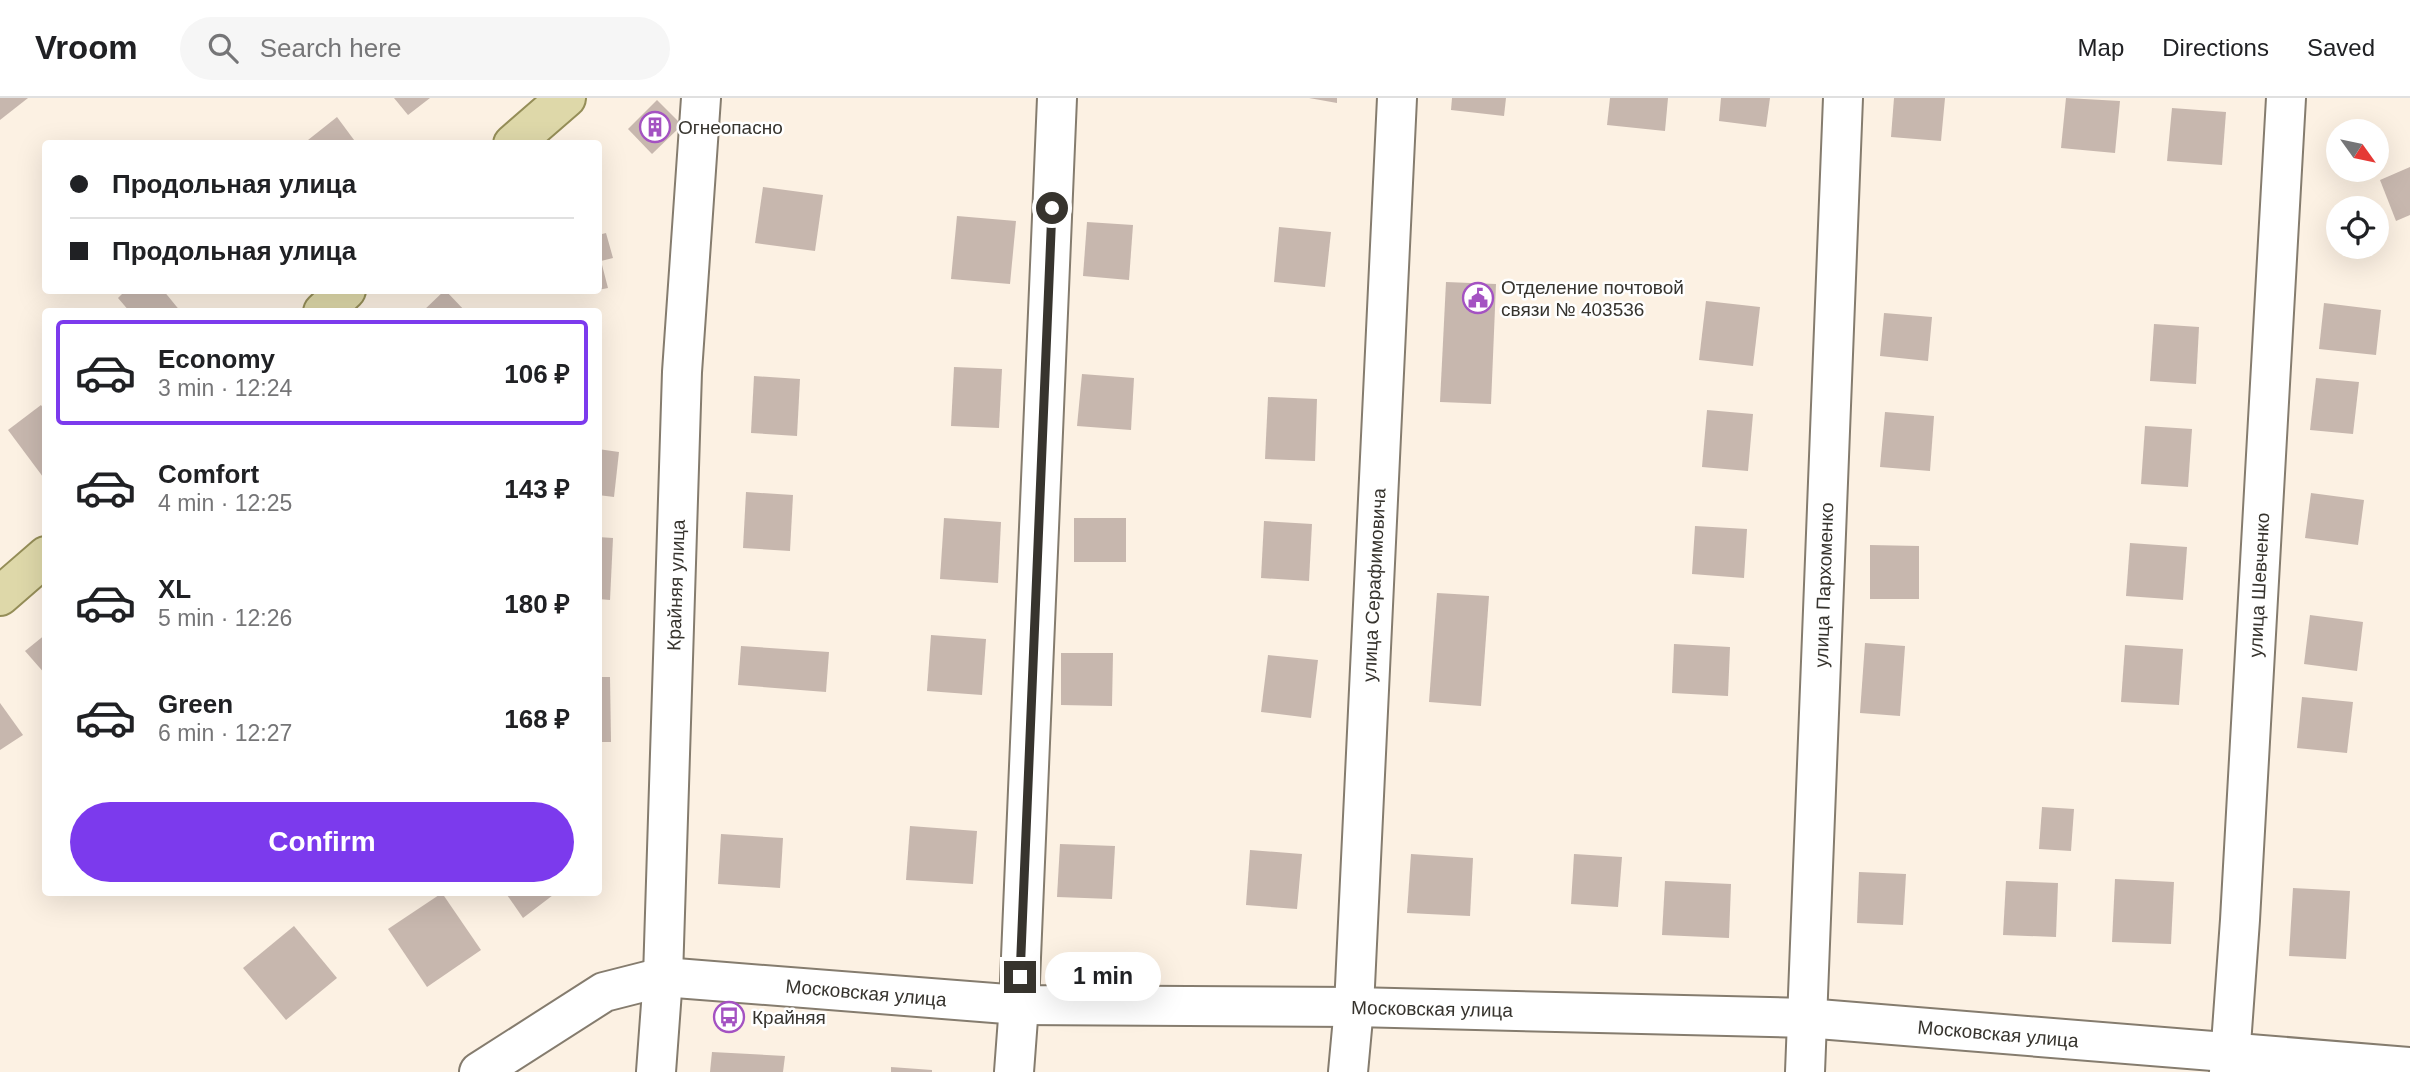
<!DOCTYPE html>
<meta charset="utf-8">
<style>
:root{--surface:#fff;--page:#f6f6f6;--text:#202124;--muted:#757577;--line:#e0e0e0;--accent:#7c3aed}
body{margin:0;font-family:Arial,sans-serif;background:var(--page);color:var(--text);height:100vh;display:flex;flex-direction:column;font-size:26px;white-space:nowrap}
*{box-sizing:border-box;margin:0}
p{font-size:23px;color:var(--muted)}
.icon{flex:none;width:38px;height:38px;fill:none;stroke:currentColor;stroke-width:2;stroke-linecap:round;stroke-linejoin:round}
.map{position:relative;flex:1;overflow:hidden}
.details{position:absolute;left:42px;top:210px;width:560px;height:588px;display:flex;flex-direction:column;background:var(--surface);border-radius:7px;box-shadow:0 7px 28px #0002}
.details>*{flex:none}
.guide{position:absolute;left:42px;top:42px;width:560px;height:154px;border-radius:7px;box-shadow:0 7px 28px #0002;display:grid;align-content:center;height:154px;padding:0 28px;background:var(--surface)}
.needle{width:46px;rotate:123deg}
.fabs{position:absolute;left:2326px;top:21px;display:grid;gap:14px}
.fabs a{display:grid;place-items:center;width:63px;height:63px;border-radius:50%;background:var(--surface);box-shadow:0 7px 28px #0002;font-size:35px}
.end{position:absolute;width:32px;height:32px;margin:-16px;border:9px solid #37342e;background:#fff;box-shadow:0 0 0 4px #fff}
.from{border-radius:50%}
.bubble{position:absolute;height:49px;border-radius:24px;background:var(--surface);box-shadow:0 7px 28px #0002;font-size:23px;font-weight:700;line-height:49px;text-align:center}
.guide b{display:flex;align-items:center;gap:24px;height:66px;font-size:26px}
.guide b+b{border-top:2px solid var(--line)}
.guide i{width:18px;height:18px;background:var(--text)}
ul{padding:12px 0 0;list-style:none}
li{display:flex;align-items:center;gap:21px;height:105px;margin:0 14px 10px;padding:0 14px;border:4px solid transparent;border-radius:7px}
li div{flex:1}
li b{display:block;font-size:26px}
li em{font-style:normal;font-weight:700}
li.selected{border-color:var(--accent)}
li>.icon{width:63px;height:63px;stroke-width:1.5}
.cta{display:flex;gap:14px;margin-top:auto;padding:14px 28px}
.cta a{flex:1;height:80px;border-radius:42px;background:var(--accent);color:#fff;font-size:28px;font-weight:700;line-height:80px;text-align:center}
header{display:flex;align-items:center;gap:42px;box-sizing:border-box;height:98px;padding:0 35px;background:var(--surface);border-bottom:2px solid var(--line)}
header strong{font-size:33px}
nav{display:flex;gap:38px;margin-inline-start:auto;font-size:24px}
.search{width:490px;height:63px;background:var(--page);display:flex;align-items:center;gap:18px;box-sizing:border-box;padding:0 24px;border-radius:38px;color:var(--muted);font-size:26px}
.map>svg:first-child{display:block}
</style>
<header>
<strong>Vroom</strong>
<div class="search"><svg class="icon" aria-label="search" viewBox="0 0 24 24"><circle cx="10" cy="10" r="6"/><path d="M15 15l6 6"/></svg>Search here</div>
<nav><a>Map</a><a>Directions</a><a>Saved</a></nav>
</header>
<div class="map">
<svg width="2410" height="974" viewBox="0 0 2410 974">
<rect width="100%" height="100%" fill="#fcf1e3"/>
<g fill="#c7b7ae">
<polygon points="0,0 28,0 0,22"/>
<polygon points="394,0 430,0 408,17"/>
<polygon points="1309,0 1337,0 1337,5"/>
<polygon points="1452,0 1506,0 1504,18 1451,12"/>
<polygon points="1610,0 1668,0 1665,33 1607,27"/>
<polygon points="1721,0 1770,0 1766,29 1719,23"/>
<polygon points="1894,0 1945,0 1941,43 1891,39"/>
<polygon points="2066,0 2120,3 2115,55 2061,50"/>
<polygon points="657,2 682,27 652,56 628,31"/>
<polygon points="2172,10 2226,14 2222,67 2167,63"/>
<polygon points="337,19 357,46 303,46"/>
<polygon points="2410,69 2410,117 2396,123 2380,82"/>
<polygon points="763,89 823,97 815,153 755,145"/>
<polygon points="957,118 1016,123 1010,186 951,181"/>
<polygon points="1087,124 1133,127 1129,182 1083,178"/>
<polygon points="1279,129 1331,134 1325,189 1274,184"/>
<polygon points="606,135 613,160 601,163 608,190 598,192 598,137"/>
<polygon points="1446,184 1496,186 1491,306 1440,304"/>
<polygon points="126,192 163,192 181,214 130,214 118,200"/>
<polygon points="445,192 466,214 422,214"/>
<polygon points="1706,203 1760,209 1753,268 1699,262"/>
<polygon points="2324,205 2381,212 2376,257 2319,251"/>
<polygon points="1884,215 1932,219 1928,263 1880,258"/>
<polygon points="2154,226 2199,229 2196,286 2150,283"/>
<polygon points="954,269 1002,271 999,330 951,328"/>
<polygon points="1082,276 1134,280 1131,332 1077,328"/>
<polygon points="754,278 800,281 797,338 751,335"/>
<polygon points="2316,280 2359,284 2353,336 2310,332"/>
<polygon points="1268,299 1317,301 1315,363 1265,361"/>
<polygon points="41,307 46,314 46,383 8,332"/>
<polygon points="1707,312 1753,316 1748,373 1702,369"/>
<polygon points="1885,314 1934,318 1930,373 1880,369"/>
<polygon points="2145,328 2192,331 2188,389 2141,386"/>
<polygon points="598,351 619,354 614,399 598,397"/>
<polygon points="746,394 793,397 790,453 743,450"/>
<polygon points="2311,395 2364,402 2358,447 2305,440"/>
<polygon points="944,420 1001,424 998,485 940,481"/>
<rect x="1074" y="420" width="52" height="44"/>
<polygon points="1264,423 1312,426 1309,483 1261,480"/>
<polygon points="1695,428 1747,431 1744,480 1692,476"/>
<polygon points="598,439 613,440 610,502 598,501"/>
<polygon points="2130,445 2187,449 2183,502 2126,498"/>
<polygon points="1870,447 1919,448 1919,501 1870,501"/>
<polygon points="1437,495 1489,498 1481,608 1429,604"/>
<polygon points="2310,517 2363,524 2357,573 2304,566"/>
<polygon points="46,536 46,577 25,553"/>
<polygon points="931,537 986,541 982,597 927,593"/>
<polygon points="1865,545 1905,548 1900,618 1860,615"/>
<polygon points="1674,546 1730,549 1728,598 1672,595"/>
<polygon points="2125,547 2183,551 2179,607 2121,604"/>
<polygon points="741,548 829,554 826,594 738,587"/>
<polygon points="1061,555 1113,555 1112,608 1061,607"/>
<polygon points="1268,557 1318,562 1311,620 1261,614"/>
<polygon points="598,579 610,579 611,644 598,644"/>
<polygon points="2302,599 2353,604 2347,655 2297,650"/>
<polygon points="0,605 23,637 0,652"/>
<polygon points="2042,709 2074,711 2071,753 2039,751"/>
<polygon points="910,728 977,733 973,786 906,782"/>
<polygon points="721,736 783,740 780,790 718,786"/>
<polygon points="1060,746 1115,748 1112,801 1057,799"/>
<polygon points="1250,752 1302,756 1297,811 1246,807"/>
<polygon points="1411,756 1473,760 1470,818 1407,815"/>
<polygon points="1574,756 1622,759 1618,809 1571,806"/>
<polygon points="1859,774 1906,776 1903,827 1857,825"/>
<polygon points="2115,781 2174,784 2171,846 2112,844"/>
<polygon points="1665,783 1731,786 1729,840 1662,837"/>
<polygon points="2006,783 2058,785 2056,839 2003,837"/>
<polygon points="2293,790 2350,793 2346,861 2289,858"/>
<polygon points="505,794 557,794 523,820"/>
<polygon points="442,795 481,852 427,889 388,831"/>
<polygon points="294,828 337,880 286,922 243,870"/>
<polygon points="712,954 785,958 783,974 710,974"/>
<polygon points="891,969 932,972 932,974 891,974"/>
</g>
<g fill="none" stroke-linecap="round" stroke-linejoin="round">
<g stroke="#857c6e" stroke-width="42">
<g id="street">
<polyline points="479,974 604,894 663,879 1019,907 1354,909 1806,920 2410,969"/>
<polyline points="656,974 663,879 682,274 701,0"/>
<polyline points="1014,974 1019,907 1057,0"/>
<polyline points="1348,974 1354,909 1397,0"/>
<polyline points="1805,974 1843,0"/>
<polyline points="2229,974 2240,822 2286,0"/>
</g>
</g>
<g stroke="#958e58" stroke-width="42">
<g id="primary">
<polyline points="513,46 566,0"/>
<polyline points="323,214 346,192"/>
<polyline points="0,498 46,458"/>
</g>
</g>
<use href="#street" stroke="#fff" stroke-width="38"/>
<use href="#primary" stroke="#ded8a9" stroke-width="38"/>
</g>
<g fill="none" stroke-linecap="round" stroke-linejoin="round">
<polyline stroke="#37342e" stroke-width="9" points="1020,879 1052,110"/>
</g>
<defs>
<g id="building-ring" transform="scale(1.575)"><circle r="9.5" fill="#fff" stroke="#a452c2" stroke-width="1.5"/><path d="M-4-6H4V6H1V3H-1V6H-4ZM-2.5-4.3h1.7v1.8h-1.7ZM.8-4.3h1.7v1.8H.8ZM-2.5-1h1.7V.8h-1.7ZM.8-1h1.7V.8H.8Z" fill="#a452c2"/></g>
<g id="civic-ring" transform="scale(1.575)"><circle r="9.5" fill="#fff" stroke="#a452c2" stroke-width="1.5"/><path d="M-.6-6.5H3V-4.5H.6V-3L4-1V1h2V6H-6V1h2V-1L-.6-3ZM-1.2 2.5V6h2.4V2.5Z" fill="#a452c2"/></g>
<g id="bus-ring" transform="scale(1.575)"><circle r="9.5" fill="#fff" stroke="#a452c2" stroke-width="1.5"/><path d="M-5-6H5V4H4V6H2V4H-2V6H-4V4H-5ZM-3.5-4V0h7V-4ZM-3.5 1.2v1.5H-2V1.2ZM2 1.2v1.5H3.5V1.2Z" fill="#a452c2"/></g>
</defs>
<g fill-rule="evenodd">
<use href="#building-ring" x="655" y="29"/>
<use href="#civic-ring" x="1478" y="200"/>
<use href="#bus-ring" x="729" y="919"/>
</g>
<g text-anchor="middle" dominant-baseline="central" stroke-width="5" stroke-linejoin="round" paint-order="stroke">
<g font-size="19" fill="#37342e" stroke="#fff" text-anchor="start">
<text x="678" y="29">Огнеопасно</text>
<text x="1501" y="189">Отделение почтовой<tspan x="1501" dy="22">связи № 403536</tspan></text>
<text x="752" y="919">Крайняя</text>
</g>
<g font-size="19" fill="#37342e" stroke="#fff">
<text transform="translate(676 487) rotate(-88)">Крайняя улица</text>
<text transform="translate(1374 487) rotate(-87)">улица Серафимовича</text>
<text transform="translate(1824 487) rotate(-88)">улица Пархоменко</text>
<text transform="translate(2259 487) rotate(-87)">улица Шевченко</text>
<text transform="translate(866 895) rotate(5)">Московская улица</text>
<text transform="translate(1432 911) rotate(1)">Московская улица</text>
<text transform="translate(1998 936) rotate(5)">Московская улица</text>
</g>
</g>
</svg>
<div class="fabs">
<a><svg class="needle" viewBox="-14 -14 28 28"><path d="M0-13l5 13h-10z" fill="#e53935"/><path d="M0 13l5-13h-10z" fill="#757577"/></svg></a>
<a><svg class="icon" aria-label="locate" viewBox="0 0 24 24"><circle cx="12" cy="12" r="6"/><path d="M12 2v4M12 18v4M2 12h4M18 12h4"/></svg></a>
</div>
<i class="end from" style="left:1052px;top:110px"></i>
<i class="end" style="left:1020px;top:879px"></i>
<div class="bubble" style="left:1045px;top:854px;width:116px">1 min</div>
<div class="guide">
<b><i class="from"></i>Продольная улица</b>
<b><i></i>Продольная улица</b>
</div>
<section class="details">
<ul>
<li class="selected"><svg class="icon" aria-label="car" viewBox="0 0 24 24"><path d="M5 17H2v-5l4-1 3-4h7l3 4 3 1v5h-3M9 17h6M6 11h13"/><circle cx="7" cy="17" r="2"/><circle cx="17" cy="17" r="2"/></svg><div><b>Economy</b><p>3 min · 12:24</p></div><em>106 ₽</em></li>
<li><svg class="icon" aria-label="car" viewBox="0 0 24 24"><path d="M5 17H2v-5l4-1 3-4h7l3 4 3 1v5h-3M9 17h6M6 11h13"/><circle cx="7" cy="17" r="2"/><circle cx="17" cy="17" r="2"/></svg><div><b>Comfort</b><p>4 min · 12:25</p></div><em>143 ₽</em></li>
<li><svg class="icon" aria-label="car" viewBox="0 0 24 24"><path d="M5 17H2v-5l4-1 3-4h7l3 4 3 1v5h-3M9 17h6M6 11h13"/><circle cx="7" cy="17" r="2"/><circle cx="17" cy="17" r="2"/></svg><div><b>XL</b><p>5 min · 12:26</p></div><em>180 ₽</em></li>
<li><svg class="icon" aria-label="car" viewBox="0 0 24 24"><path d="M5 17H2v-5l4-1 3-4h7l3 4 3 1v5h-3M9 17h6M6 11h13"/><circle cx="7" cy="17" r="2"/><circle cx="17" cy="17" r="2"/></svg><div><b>Green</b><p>6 min · 12:27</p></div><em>168 ₽</em></li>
</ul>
<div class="cta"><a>Confirm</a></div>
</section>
</div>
